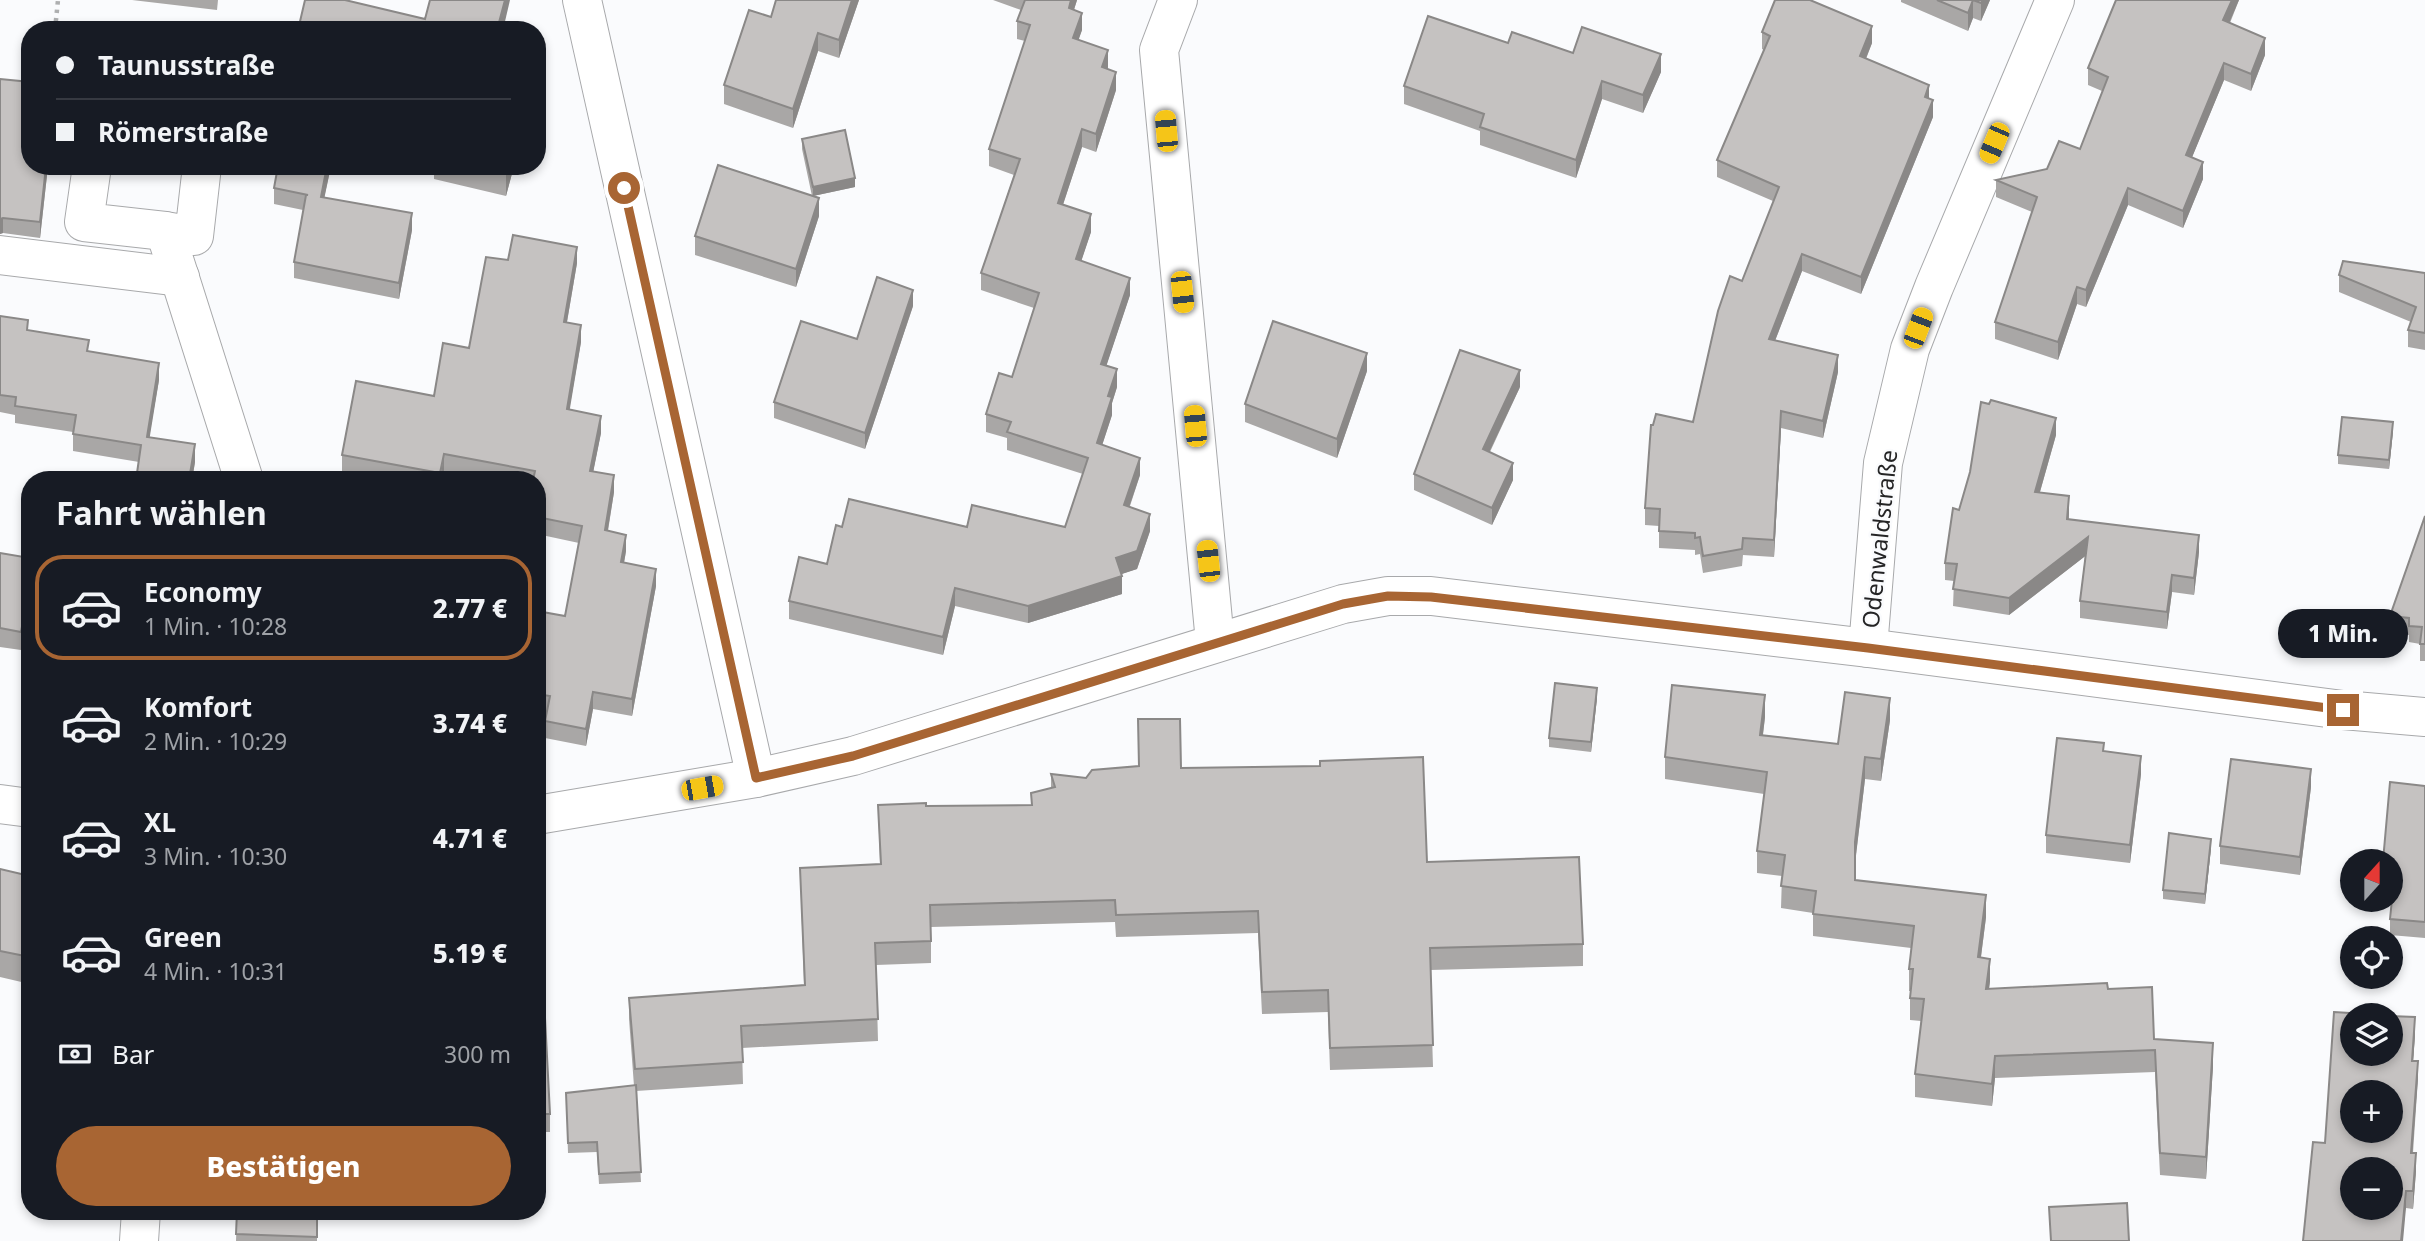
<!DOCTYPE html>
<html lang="de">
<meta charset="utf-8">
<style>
:root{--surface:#171b24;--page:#242831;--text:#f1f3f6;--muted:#9ea1a6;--line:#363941;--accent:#a86533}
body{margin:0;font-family:"Noto Sans",sans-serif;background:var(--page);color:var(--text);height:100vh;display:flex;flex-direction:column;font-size:26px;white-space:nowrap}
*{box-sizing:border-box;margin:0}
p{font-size:23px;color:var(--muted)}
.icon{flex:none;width:38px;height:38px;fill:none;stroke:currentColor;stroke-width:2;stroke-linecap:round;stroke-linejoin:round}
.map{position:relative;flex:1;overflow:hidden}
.panel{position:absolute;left:21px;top:471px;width:525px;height:749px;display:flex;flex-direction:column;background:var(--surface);border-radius:28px;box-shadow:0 4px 10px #0003}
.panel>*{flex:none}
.hud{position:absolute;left:21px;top:21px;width:525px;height:154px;border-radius:28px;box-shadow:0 4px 10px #0003;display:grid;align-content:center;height:154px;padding:0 35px;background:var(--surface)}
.needle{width:46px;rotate:21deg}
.fabs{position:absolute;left:2340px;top:849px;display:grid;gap:14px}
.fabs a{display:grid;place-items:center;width:63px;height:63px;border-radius:50%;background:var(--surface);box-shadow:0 4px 10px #0003;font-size:35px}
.end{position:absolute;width:32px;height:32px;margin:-16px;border:9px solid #a86533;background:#fff;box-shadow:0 0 0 4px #fff}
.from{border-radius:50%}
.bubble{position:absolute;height:49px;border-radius:24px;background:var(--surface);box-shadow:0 4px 10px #0003;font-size:23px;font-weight:800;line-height:49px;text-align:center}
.car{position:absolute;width:21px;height:42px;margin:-21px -10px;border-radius:9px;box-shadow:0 0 5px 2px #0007;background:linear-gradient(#f5c518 24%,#345 0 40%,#f5c518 0 76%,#345 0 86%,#f5c518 0)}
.hud b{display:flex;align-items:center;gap:24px;height:66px;font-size:26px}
.hud b+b{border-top:2px solid var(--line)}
.hud i{width:18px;height:18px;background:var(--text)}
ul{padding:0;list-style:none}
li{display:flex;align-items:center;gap:21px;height:105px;margin:0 14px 10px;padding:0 21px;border:4px solid transparent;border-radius:28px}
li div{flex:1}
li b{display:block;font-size:26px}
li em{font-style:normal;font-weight:800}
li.active{border-color:var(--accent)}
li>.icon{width:63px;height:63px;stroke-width:1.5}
h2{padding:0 35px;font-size:32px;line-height:84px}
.pay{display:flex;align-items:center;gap:18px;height:77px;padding:0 35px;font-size:26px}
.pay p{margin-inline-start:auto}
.cta{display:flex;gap:14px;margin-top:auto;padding:14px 35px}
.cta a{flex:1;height:80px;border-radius:42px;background:var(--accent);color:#fff;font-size:28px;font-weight:800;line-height:80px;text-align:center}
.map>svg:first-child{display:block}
</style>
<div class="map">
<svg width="2425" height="1241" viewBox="0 0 2425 1241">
<rect width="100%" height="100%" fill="#fafbfd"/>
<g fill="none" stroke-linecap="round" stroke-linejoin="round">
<g stroke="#a8a9ab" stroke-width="40">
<g id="minor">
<polyline points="582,0 756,778"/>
<polyline points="1178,0 1159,50 1215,642"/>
<polyline points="92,166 84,222 165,231 194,236 202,166"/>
<polyline points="165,231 244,480"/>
<polyline points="0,255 180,277"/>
<polyline points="1868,648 1883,463 1910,349 1934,287 2055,0"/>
<polyline points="0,804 30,808"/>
<polyline points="537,815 756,778 853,756 1343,604 1388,596 1431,596 1868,648 2343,710 2425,717"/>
<polyline points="139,1241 141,1211"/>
</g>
</g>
<polyline stroke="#aeafb0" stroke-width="4.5" stroke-dasharray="3.5 5" stroke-linecap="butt" points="55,30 58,0"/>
<use href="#minor" stroke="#fff" stroke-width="38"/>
</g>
<g fill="#a9a7a6">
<polygon points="132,0 218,0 217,10"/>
<polygon points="776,0 859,0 839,58 818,51 793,128 724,104 724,85 771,17"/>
<polygon points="993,0 1077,0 1074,10 1082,30 1078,40 1108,67 1108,69 1116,90 1096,152 1082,147 1063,204 1091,232 1081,261 1130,295 1106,366 1117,387 1112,403 1112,415 1102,445 1140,475 1130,506 1150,531 1137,569 1121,574 1122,594 1028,623 955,606 943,655 789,619 789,601 827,564 842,527 1065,527 1083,474 1007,450 1007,438 986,432 986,414 1012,377 1034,308 981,290 981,273 1014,175 989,166 989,149 1025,41 1017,39 1017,21 1021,10"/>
<polygon points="1901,0 1990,0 1981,21 1973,18 1968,31 1901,2"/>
<polygon points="2116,0 2239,0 2230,23 2265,55 2251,91 2224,80 2192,157 2203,179 2183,228 2128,205 2086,307 2077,304 2058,360 1995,339 1995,322 2032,212 1996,197 1996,180 2047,169 2080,149 2102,91 2088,85 2088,68"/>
<polygon points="1762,32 1872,43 1866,59 1929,98 1933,117 1861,294 1802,271 1775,341 1838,372 1823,438 1781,428 1774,557 1743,555 1742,566 1703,573 1700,554 1695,555 1695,550 1659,548 1659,526 1645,525 1645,508 1653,425 1693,422 1773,201 1717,177 1717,160 1764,50 1762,49"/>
<polygon points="1508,43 1573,53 1661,72 1643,113 1602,99 1576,178 1480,145 1480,131 1404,104 1404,86"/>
<polygon points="0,79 30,166 48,166 40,238 3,233 0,234"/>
<polygon points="802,139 855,187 813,196 819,216 796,287 695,255 695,236 812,196 802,149"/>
<polygon points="331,166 324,198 412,230 399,299 294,278 294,262 303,210 274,204 274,188"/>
<polygon points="434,166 514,166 506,196 434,179"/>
<polygon points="508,260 577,263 567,322 581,342 569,410 601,433 593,472 614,492 608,531 626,551 624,563 656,586 632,716 593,709 586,746 545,738 545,721 547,712 537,711 537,611 565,616 579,543 537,534 537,480 491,480 444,471 442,480 382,480 342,472 342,455 434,396 469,348"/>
<polygon points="2425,273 2425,350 2408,347 2408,330 2411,322 2339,292 2339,275"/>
<polygon points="913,306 865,449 774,418 774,402 857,339"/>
<polygon points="0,316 28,330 89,351 159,380 149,437 195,462 192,480 136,480 139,462 73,451 73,432 15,423 15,415 0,412"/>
<polygon points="1367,371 1337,458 1245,422 1245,404"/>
<polygon points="1520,387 1490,452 1513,480 1492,525 1414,490 1414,474"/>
<polygon points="1989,404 2056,435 2040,492 2069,513 2069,520 2199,552 2194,595 2172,592 2167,629 2080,618 2080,601 2085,556 2009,615 1953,606 1954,581 1945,580 1945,563"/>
<polygon points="2393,431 2389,469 2338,464 2338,455"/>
<polygon points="2425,516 2425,661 2420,661 2420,644 2409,642 2409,635 2390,633 2390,616"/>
<polygon points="0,553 30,558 21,650 0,647"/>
<polygon points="1597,698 1591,752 1549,747 1549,738"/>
<polygon points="1765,717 1763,735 1838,744 1890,720 1881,781 1865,779 1855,862 1855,880 1986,917 1981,957 1990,981 1989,989 2108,989 2154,1039 2213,1066 2206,1179 2160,1175 2155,1072 1995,1078 1992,1106 1915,1097 1915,1074 1921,1021 1910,1020 1910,991 1909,991 1909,969 1911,948 1813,936 1813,913 1781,908 1782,876 1757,873 1757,851 1764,794 1665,779 1665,757"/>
<polygon points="2104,751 2141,774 2130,863 2046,853 2046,835"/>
<polygon points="1181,768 1427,862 1583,944 1583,966 1430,970 1433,1067 1330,1070 1328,1012 1262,1014 1258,933 1116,937 1115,922 931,927 931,963 876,965 878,1041 742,1048 743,1084 636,1091 641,1182 599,1184 597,1152 568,1153 566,1093 634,1086 629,1019 629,998 804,985 800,868 880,864 878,805 926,806 1031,805 1031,793 1051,788 1051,774 1086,778"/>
<polygon points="2425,786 2425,938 2390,935 2390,919 2393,886 2390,886 2390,861"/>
<polygon points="2311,787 2300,875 2220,864 2220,846"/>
<polygon points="2211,848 2205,904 2163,899 2163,890"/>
<polygon points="0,869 30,876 30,984 0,977"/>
<polygon points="537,1018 550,1114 550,1132 537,1132"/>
<polygon points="2415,1035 2413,1061 2418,1078 2413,1153 2416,1171 2413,1209 2406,1208 2325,1143"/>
<polygon points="237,1211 317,1211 317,1241 236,1241"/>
</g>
<g fill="#8a8887">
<polygon points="505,0 510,0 503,30 497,30"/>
<polygon points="852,0 859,0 839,58 839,40"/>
<polygon points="1071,0 1077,0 1069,25 1069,8"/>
<polygon points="1973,0 1973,18 1968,31 1968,13"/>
<polygon points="1983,0 1990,0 1981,21 1981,3"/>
<polygon points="2232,0 2239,0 2223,37 2223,20"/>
<polygon points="1082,13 1082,30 1073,56 1073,38"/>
<polygon points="1872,26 1872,43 1860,73 1860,56"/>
<polygon points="818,33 818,51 793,128 793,109"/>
<polygon points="2265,38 2265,55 2251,91 2251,74"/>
<polygon points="1108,50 1108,67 1102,85 1102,67"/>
<polygon points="1661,54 1661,72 1643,113 1643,95"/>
<polygon points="2224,63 2224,80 2186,172 2186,155"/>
<polygon points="1116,72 1116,90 1096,152 1096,134"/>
<polygon points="1602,81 1602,99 1576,178 1576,160"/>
<polygon points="1929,85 1929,102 1925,97"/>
<polygon points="1933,100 1933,117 1861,294 1861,277"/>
<polygon points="1082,129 1082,147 1058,220 1058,203"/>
<polygon points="2203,162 2203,179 2183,228 2183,211"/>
<polygon points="46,166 48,166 40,238 40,222"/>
<polygon points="327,166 331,166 321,214 321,197"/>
<polygon points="508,166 514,166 506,196 506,173"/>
<polygon points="855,178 855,187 813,196 813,187"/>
<polygon points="2128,188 2128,205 2086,307 2086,290"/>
<polygon points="819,198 819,216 796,287 796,269"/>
<polygon points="412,213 412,230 399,299 399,283"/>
<polygon points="1091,214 1091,232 1076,277 1076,259"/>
<polygon points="3,218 3,233 0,234 0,219"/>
<polygon points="577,247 577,263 564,339 564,322"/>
<polygon points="1802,254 1802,271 1769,356 1769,339"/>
<polygon points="1130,278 1130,295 1101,382 1101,364"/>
<polygon points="2077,287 2077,304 2058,360 2058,342"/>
<polygon points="913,290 913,306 865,449 865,433"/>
<polygon points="581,325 581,342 567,426 567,409"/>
<polygon points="1367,353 1367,371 1337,458 1337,439"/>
<polygon points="1838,355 1838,372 1823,438 1823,421"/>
<polygon points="159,363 159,380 147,454 147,437"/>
<polygon points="1117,369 1117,387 1112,403 1112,415 1097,461 1097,443 1108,396"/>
<polygon points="1520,370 1520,387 1483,465 1483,449"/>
<polygon points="1781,411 1781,428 1774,557 1774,540"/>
<polygon points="601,416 601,433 590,488 590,471"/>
<polygon points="2056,418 2056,435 2035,509 2035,492"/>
<polygon points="2393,422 2393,431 2389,469 2389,460"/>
<polygon points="195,444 195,462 192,480 189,480"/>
<polygon points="444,454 444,471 442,480 440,480"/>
<polygon points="1140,458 1140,475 1124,522 1124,505"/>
<polygon points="1513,463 1513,480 1492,525 1492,508"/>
<polygon points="614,475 614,492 605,547 605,530"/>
<polygon points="2069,496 2069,513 2067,536 2067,519"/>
<polygon points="1150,514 1150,531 1137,569 1116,576 1116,558"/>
<polygon points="626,535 626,551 621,579 621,562"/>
<polygon points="2199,535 2199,552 2194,595 2194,578"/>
<polygon points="2088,537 2088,554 2009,615 2009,598"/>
<polygon points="656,569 656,586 632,716 632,699"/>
<polygon points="2172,575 2172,592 2167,629 2167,612"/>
<polygon points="1122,576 1122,594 1028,623 1028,606"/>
<polygon points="30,583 30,602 21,650 21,632"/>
<polygon points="955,588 955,606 943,655 943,637"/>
<polygon points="1597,688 1597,698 1591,752 1591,742"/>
<polygon points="593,692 593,709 586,746 586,729"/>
<polygon points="1765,695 1765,717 1760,757 1760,735"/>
<polygon points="1890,698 1890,720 1881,781 1881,759"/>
<polygon points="2141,756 2141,774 2130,863 2130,845"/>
<polygon points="1865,757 1865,779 1855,864 1855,842"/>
<polygon points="2311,769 2311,787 2300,875 2300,857"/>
<polygon points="2211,839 2211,848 2205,904 2205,894"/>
<polygon points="1986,895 1986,917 1978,979 1978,957"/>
<polygon points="1990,959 1990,981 1986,1011 1986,989"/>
<polygon points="2415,1017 2415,1035 2412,1078 2412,1061"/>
<polygon points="2213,1043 2213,1066 2206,1179 2206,1157"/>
<polygon points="1995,1056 1995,1078 1992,1106 1992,1084"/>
<polygon points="2418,1061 2418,1078 2411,1170 2411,1153"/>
<polygon points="2416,1153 2416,1171 2413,1209 2413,1191"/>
<polygon points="2406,1191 2406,1208 2403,1241 2401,1241"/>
</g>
<g fill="#c5c2c1" stroke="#8a8887" stroke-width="2" fill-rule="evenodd">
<polygon points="305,0 345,0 425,19 430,0 505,0 497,30 298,30"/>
<polygon points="776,0 852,0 839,40 818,33 793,109 724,85 749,10 771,17"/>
<polygon points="1025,0 1071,0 1069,8 1082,13 1073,38 1108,50 1102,67 1116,72 1096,134 1082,129 1058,203 1091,214 1076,259 1130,278 1101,364 1117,369 1108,396 1112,397 1097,443 1140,458 1124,505 1150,514 1137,551 1116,558 1122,576 1028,606 955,588 943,637 789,601 799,557 827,564 836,525 842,527 849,499 967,527 972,505 1065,527 1088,458 1007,432 1011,422 986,414 999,373 1012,377 1039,293 981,273 1020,159 989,149 1030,25 1017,21"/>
<polygon points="1775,0 1810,0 1872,26 1860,56 1929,85 1925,97 1933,100 1861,277 1802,254 1769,339 1838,355 1823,421 1781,411 1774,540 1743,538 1742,549 1703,556 1700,537 1695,538 1695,533 1659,531 1660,509 1645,508 1651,425 1653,425 1656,414 1693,422 1718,311 1730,276 1742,281 1779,187 1717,160 1770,36 1762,32"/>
<polygon points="1937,0 1983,0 1981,3 1973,0 1968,13"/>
<polygon points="2116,0 2232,0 2223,20 2265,38 2251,74 2224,63 2186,155 2203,162 2183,211 2128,188 2086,290 2077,287 2058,342 1995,322 2037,197 1996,180 2047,169 2059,141 2080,149 2108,77 2088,68"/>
<polygon points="1428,16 1508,43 1512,32 1573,53 1582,27 1661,54 1643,95 1602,81 1576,160 1480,127 1484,114 1404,86"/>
<polygon points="0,79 30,82 30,166 46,166 40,222 3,218 0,219"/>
<polygon points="845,130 855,178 813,187 802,139"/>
<polygon points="718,165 819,198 796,269 695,236"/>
<polygon points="278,166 327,166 321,197 412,213 399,283 294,262 306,195 308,195 274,188"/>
<polygon points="479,166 508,166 506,173"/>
<polygon points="513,235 577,247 564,322 581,325 567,409 601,416 590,471 614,475 605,530 626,535 621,562 656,569 632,699 593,692 586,729 545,721 550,696 537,694 537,611 565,616 582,526 537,517 537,480 533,480 535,471 444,454 440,473 342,455 356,381 434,396 443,343 469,348 486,257 508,260"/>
<polygon points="2343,261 2425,273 2425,333 2408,330 2416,307 2339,275"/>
<polygon points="877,277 913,290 865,433 774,402 801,321 857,339"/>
<polygon points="0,316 28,320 27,330 89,340 87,351 159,363 147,437 195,444 189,480 136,480 141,445 73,434 76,415 15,406 16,397 0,395"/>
<polygon points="1273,321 1367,353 1337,439 1245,404"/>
<polygon points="1460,350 1520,370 1483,449 1513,463 1492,508 1414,474"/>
<polygon points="1991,400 2056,418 2035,492 2069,496 2067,519 2199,535 2194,578 2172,575 2167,612 2080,601 2088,537 2009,598 1953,589 1957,564 1945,563 1953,508 1959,510 1970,472 1981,402 1989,404"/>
<polygon points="2342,417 2393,422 2389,460 2338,455"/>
<polygon points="2425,516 2425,644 2420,644 2422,627 2409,626 2409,618 2390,616"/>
<polygon points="0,553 30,558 30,583 21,632 0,628"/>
<polygon points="1555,683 1597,688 1591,742 1549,738"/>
<polygon points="1672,685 1765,695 1760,735 1838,744 1845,692 1890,698 1881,759 1865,757 1855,842 1855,880 1986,895 1978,957 1990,959 1986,989 2107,983 2108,989 2152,987 2154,1039 2213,1043 2206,1157 2160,1153 2155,1050 1995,1056 1992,1084 1915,1074 1924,999 1910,998 1913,969 1909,969 1914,926 1813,914 1816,891 1781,886 1785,855 1757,851 1767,772 1665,757"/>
<polygon points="1138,719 1180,719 1181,768 1320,766 1320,761 1423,757 1427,862 1579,857 1583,944 1430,948 1433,1045 1330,1048 1328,990 1262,992 1258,911 1116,915 1115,900 930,905 931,941 875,943 878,1019 741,1026 743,1062 635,1069 629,998 805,985 800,868 881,864 878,805 926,803 926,806 1032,805 1031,793 1055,787 1051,774 1086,778 1092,770 1139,766"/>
<polygon points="2057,738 2104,743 2103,751 2141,756 2130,845 2046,835"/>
<polygon points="2231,759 2311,769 2300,857 2220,846"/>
<polygon points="2390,782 2425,786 2425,922 2390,919 2395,870 2390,870 2390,861 2383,861"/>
<polygon points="2169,833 2211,839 2205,894 2163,890"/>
<polygon points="0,869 30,876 30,957 0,951"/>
<path d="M2334,1012L2381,1015H2352V1054H2390V1016L2415,1017L2412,1061H2418L2411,1153H2416L2413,1191H2406L2401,1241H2303L2313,1142L2325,1143ZM2352,1092H2390V1130H2352ZM2352,1169H2390V1208H2352Z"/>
<polygon points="537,1018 545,1018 550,1114 537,1114"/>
<polygon points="636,1085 641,1172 599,1174 597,1142 568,1143 566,1093"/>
<polygon points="2127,1203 2129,1241 2051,1241 2049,1207"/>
<polygon points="237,1211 317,1211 317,1237 236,1234"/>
</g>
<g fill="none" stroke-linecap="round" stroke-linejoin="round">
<polyline stroke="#a86533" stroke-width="9" points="624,188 756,778 853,756 1343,604 1388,596 1431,597 1868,648 2343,710"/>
</g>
<g text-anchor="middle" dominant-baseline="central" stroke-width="5" stroke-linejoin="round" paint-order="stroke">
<g font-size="23" fill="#242425" stroke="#fafbfd">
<text transform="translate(1879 539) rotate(-84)">Odenwaldstraße</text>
</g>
</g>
</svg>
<div class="fabs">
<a><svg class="needle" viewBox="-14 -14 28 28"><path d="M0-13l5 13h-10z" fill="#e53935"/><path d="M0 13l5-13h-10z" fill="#9ea1a6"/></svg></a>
<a><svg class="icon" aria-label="locate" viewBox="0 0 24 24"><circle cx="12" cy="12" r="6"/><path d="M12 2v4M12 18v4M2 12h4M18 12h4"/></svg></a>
<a><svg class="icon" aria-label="layers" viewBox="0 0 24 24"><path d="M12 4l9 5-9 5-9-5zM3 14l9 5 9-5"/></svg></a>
<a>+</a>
<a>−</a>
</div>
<i class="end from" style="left:624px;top:188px"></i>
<i class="end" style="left:2343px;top:710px"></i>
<div class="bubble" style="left:2278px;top:609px;width:130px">1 Min.</div>
<i class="car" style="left:1166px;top:131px;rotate:355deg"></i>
<i class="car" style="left:1994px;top:143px;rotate:203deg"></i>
<i class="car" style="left:1182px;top:292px;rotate:174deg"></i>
<i class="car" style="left:1918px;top:328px;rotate:21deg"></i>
<i class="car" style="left:1195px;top:426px;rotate:355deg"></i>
<i class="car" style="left:1208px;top:561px;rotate:354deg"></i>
<i class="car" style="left:702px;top:788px;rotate:80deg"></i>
<div class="hud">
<b><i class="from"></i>Taunusstraße</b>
<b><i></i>Römerstraße</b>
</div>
<section class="panel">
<h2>Fahrt wählen</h2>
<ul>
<li class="active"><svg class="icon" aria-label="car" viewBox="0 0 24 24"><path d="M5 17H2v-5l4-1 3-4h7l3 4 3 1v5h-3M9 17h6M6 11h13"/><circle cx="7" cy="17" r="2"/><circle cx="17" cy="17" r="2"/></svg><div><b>Economy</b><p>1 Min. · 10:28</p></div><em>2.77 €</em></li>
<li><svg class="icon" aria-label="car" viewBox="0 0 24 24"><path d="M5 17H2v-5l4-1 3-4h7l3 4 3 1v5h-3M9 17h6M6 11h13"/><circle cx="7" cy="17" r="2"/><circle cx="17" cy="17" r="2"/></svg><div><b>Komfort</b><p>2 Min. · 10:29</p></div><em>3.74 €</em></li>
<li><svg class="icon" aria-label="car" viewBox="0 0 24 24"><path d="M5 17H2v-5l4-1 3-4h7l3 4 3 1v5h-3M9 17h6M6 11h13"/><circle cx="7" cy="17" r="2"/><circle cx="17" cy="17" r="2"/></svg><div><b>XL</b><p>3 Min. · 10:30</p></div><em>4.71 €</em></li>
<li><svg class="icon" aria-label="car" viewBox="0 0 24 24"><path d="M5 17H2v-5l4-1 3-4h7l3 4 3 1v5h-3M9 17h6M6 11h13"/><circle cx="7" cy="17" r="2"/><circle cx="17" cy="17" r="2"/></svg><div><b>Green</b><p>4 Min. · 10:31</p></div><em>5.19 €</em></li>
</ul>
<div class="pay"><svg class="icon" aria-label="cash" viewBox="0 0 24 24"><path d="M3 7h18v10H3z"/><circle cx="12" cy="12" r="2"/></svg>Bar<p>300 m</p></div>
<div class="cta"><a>Bestätigen</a></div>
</section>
</div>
